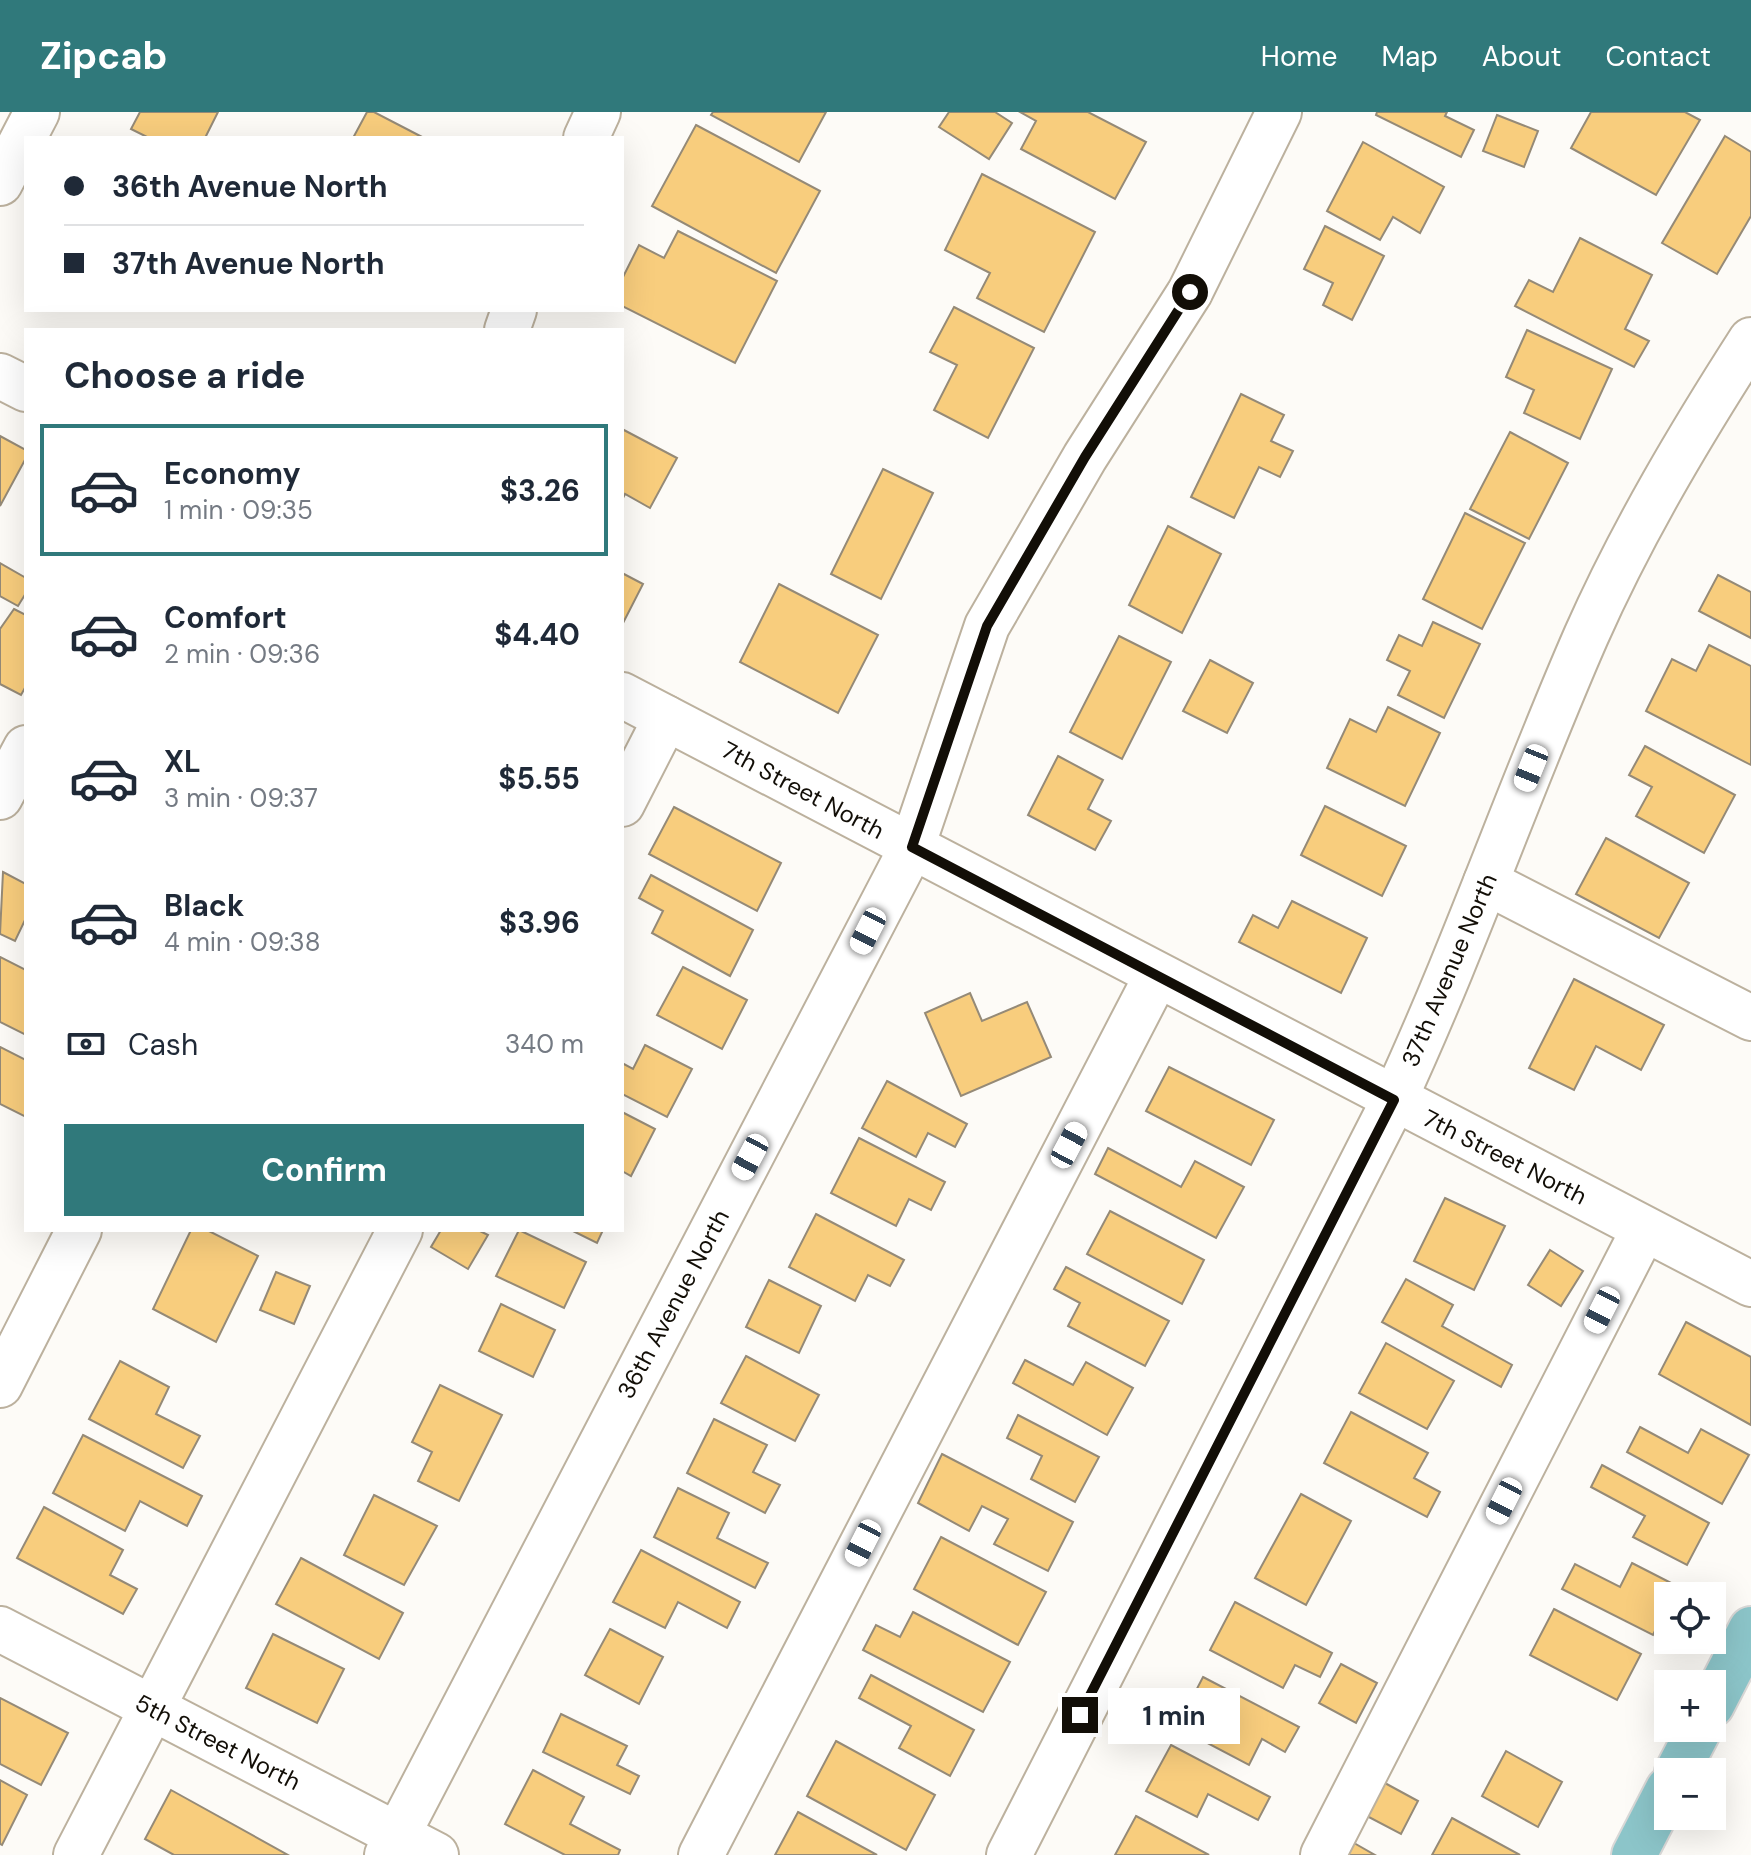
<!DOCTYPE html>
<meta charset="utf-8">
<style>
:root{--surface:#fff;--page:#f6f6f7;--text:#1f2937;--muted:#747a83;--line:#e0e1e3;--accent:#30797b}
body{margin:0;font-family:"DM Sans",sans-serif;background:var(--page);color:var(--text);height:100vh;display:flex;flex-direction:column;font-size:30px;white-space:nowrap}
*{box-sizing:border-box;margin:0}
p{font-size:26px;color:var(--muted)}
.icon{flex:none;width:44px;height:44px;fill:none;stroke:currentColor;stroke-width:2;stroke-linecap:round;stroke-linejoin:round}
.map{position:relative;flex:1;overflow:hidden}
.side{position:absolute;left:24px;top:216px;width:600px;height:904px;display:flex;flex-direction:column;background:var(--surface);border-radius:0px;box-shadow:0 8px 32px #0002}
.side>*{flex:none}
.top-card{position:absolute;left:24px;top:24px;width:600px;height:176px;border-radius:0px;box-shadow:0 8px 32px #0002;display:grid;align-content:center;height:176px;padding:0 40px;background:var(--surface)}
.fabs{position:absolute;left:1654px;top:1470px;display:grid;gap:16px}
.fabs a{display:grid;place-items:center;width:72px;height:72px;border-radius:0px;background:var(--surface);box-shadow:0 8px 32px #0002;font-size:40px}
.end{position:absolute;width:36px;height:36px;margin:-18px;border:10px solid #120e07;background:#fff;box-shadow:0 0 0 4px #fff}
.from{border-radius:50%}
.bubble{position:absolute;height:56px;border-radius:0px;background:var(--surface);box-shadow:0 8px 32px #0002;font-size:26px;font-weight:700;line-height:56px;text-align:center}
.car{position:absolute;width:24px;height:48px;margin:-24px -12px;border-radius:10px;box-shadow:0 0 6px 2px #0007;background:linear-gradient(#fff 24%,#345 0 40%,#fff 0 76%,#345 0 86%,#fff 0)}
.top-card b{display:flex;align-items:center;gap:28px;height:76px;font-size:30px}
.top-card b+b{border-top:2px solid var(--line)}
.top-card i{width:20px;height:20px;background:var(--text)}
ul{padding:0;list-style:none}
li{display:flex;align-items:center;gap:24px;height:132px;margin:0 16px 12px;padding:0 24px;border:4px solid transparent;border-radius:0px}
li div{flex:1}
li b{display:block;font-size:30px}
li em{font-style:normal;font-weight:700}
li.active{border-color:var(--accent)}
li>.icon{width:72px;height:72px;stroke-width:1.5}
h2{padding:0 40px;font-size:36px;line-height:96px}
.pay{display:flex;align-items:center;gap:20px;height:88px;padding:0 40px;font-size:30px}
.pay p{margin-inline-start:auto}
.action{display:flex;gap:16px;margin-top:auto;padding:16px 40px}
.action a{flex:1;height:92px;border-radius:0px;background:var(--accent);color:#fff;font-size:32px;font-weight:700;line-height:92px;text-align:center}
header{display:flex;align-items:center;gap:48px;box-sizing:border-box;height:112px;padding:0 40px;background:var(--accent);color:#fff}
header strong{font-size:38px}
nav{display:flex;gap:44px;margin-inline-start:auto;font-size:28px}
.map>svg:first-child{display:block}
</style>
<header>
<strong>Zipcab</strong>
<nav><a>Home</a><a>Map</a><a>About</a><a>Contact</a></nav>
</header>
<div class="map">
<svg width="1751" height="1743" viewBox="0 0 1751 1743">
<rect width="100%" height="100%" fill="#fdfbf7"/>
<g fill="#f8cd7d" stroke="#958a77" stroke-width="2">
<polygon points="140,0 218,0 205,26 149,26 131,17"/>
<polygon points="367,0 374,0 424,26 353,26"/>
<polygon points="713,0 826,0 799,50 711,3"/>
<polygon points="949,0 995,0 1012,11 989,47 939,15"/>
<polygon points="1020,0 1088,0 1146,30 1115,87 1021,37 1036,9"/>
<polygon points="1377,0 1447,0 1445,4 1474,18 1461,45 1376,3"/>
<polygon points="1591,0 1685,0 1700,8 1656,83 1571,36"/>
<polygon points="1497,3 1538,19 1524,55 1483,39"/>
<polygon points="696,13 820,79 776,161 652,94"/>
<polygon points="1725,24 1751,40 1751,104 1717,162 1662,131"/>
<polygon points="1363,30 1444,75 1420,121 1393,105 1380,128 1327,99"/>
<polygon points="982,62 1095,120 1044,220 977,186 990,161 945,138"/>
<polygon points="1325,114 1384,144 1352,208 1323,193 1333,171 1304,157"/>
<polygon points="678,119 777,169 735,251 622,194 622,167 639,133 664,146"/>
<polygon points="1580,126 1652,163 1625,217 1649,229 1634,255 1515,194 1529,168 1553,180"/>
<polygon points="954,195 1034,236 988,326 934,298 957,253 930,240"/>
<polygon points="1527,218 1612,257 1580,327 1524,301 1534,278 1506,265"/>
<polygon points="1241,282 1284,303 1271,329 1293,339 1280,365 1259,355 1234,406 1191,385"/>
<polygon points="622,317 677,346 650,396 625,382 622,388"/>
<polygon points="1510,320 1568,351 1529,427 1470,397"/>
<polygon points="0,324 26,338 26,346 0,394"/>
<polygon points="883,357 933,381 881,487 831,462"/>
<polygon points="1465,401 1525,431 1482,517 1423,487"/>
<polygon points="1168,414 1221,442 1182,521 1129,493"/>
<polygon points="0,451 26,466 26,481 18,494 0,484"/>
<polygon points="622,461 643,472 622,513"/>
<polygon points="1718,463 1751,480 1751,526 1699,499"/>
<polygon points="779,472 878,523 838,601 740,550"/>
<polygon points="14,497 26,503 26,574 21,583 0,572 0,517"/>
<polygon points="1433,510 1480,532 1444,606 1398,583 1410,559 1387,548 1399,523 1422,534"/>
<polygon points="1119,524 1171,550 1122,647 1070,620"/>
<polygon points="1709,533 1751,554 1751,653 1646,599 1672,547 1696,559"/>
<polygon points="1210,548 1253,571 1227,621 1183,599"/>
<polygon points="1388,595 1440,621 1405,694 1327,656 1350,607 1376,620"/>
<polygon points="1645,634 1735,683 1704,741 1636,704 1652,675 1629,663"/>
<polygon points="1058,644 1103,668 1088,697 1111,709 1095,738 1028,703"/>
<polygon points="1325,694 1406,734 1382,784 1301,743"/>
<polygon points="674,695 781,751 757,799 649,742"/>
<polygon points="1606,726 1689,771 1659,826 1576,782"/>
<polygon points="3,760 26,772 26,806 15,829 0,822"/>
<polygon points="651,763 753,818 730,864 652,821 663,799 639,786"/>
<polygon points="1292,789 1367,826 1341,881 1239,830 1253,803 1278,816"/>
<polygon points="0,845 26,858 26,923 0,910"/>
<polygon points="683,855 747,888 722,937 657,903"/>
<polygon points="1574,867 1664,913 1641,958 1596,934 1574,978 1529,956"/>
<polygon points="970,881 982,909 1027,890 1051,945 961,984 925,901"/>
<polygon points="645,933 692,957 667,1005 622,982 622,951 633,957"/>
<polygon points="0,935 26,948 26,1005 0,992"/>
<polygon points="1169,955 1274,1008 1251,1053 1146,999"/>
<polygon points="887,969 967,1012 955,1035 928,1021 916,1045 862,1016"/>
<polygon points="622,1000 655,1017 631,1064 622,1059"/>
<polygon points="859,1026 945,1070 931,1098 909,1087 896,1114 831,1081"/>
<polygon points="1108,1036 1181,1075 1195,1049 1244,1075 1216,1126 1095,1062"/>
<polygon points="1445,1086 1505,1114 1474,1178 1414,1149"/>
<polygon points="1110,1099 1204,1148 1182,1192 1087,1142"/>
<polygon points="816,1102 904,1148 890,1174 868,1163 855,1189 789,1155"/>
<polygon points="191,1118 207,1118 258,1144 216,1230 153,1197"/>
<polygon points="441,1118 478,1118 488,1123 468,1157 431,1135"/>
<polygon points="519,1118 586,1150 564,1196 496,1164"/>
<polygon points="571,1118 603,1118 597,1131"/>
<polygon points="1550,1138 1583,1159 1561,1194 1528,1173"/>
<polygon points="1066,1155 1169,1209 1145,1254 1068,1214 1080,1191 1054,1177"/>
<polygon points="276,1160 310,1174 294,1212 260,1198"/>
<polygon points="1406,1167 1453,1193 1442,1214 1512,1253 1501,1275 1382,1210"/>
<polygon points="769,1168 821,1194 799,1241 746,1215"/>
<polygon points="501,1192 555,1218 533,1265 479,1239"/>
<polygon points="1686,1210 1751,1245 1751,1313 1659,1262"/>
<polygon points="1386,1231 1454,1269 1427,1317 1359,1281"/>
<polygon points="746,1244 819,1283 795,1329 721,1291"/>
<polygon points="1025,1248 1073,1273 1086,1250 1133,1276 1107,1323 1013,1271"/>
<polygon points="120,1249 169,1275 156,1302 200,1324 183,1356 89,1307"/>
<polygon points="440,1273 502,1303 459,1389 418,1369 432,1340 412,1330"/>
<polygon points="1351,1300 1428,1341 1414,1366 1440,1380 1427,1405 1324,1351"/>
<polygon points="1018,1303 1099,1345 1075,1390 1031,1367 1042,1344 1007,1326"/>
<polygon points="714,1307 767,1333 753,1360 780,1373 765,1401 687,1361"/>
<polygon points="1640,1315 1688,1341 1701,1317 1749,1343 1722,1392 1627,1340"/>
<polygon points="83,1323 202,1384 187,1414 140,1389 125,1419 53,1381"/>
<polygon points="942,1342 1073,1410 1048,1459 994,1432 1008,1407 982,1394 969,1419 918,1391"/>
<polygon points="1602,1353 1709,1411 1687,1453 1633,1425 1645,1404 1591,1375"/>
<polygon points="678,1376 729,1401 717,1426 768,1451 755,1476 654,1425"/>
<polygon points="1301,1382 1351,1409 1306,1493 1255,1466"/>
<polygon points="374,1383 437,1414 404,1473 344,1443"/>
<polygon points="44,1395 123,1438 110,1463 137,1477 123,1502 17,1446"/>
<polygon points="941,1425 1046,1480 1018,1533 914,1477"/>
<polygon points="641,1438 740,1490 727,1516 678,1490 665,1516 613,1490"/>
<polygon points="301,1446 403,1501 379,1547 276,1492"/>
<polygon points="1632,1451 1677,1474 1672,1484 1668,1484 1668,1492 1653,1523 1562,1477 1575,1452 1620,1475"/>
<polygon points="1235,1490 1332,1541 1320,1565 1295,1553 1283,1576 1210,1538"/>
<polygon points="1554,1497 1641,1542 1617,1588 1530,1543"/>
<polygon points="913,1500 1010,1550 983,1600 863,1538 876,1513 900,1525"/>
<polygon points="610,1517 663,1545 639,1592 585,1563"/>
<polygon points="273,1522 344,1557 317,1611 246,1576"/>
<polygon points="1341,1552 1377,1571 1356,1611 1319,1591"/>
<polygon points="871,1563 974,1618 950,1664 899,1636 911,1614 859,1586"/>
<polygon points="1203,1565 1299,1615 1285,1640 1262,1627 1249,1653 1177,1615"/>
<polygon points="0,1586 68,1621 41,1673 0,1652"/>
<polygon points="561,1602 627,1634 617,1653 639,1664 630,1682 543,1640"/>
<polygon points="836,1629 935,1683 906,1738 807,1684"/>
<polygon points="1171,1633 1270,1685 1258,1708 1208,1682 1197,1705 1146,1679"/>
<polygon points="1506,1639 1562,1670 1538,1715 1482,1684"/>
<polygon points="533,1658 584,1685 570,1712 620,1738 618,1743 565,1743 505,1712"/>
<polygon points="0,1668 27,1683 2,1733 0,1732"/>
<polygon points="1383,1670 1418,1689 1401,1722 1365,1703"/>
<polygon points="171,1678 288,1743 174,1743 145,1727"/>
<polygon points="798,1700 877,1743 775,1743"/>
<polygon points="1136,1704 1209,1743 1115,1743"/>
<polygon points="1452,1706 1520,1743 1432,1743"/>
<polygon points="1354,1731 1375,1743 1347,1743"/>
</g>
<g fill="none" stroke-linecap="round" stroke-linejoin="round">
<g stroke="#bcb19e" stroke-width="48">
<g id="minor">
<polyline points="586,26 598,0"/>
<polyline points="0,71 37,0"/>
<polyline points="507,218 514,198"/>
<polyline points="0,264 26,277"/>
<polyline points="622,583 1751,1172"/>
<polyline points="0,685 26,636"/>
<polyline points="622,692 666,606"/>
<polyline points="1486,770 1751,906"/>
<polyline points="0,1273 79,1118"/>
<polyline points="0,1517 436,1743"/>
<polyline points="76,1743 400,1118"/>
<polyline points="387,1743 912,735 987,514 1085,345 1190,180 1279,0"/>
<polyline points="701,1743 1157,863"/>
<path d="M1009,1743L1394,988C1465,835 1519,677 1586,524C1632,420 1690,323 1751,228"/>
<polyline points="1323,1743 1644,1117"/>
</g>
</g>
<g stroke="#d9d8d7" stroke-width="48">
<g id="major">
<polyline points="1712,1593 1751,1517"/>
<polyline points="1677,1660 1700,1616"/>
<polyline points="1634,1743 1668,1677"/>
</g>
</g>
<use href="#minor" stroke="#fff" stroke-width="44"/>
<use href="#major" stroke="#8cc5c9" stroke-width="44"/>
</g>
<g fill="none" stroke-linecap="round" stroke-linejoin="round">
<polyline stroke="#120e07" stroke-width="10" points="1080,1603 1394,988 912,735 987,514 1085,345 1190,180"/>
</g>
<g text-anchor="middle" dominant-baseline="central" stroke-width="6" stroke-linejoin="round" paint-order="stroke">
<g font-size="24" fill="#120e07" stroke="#fff">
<text transform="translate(803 678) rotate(28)">7th Street North</text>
<text transform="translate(1449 858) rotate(-67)">37th Avenue North</text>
<text transform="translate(1505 1045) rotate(27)">7th Street North</text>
<text transform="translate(673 1192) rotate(-62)">36th Avenue North</text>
<text transform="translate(218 1630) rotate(27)">5th Street North</text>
</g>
</g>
</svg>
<div class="fabs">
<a><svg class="icon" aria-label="locate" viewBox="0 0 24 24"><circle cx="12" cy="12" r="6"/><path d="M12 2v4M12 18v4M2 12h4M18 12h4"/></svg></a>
<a>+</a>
<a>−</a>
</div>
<i class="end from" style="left:1190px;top:180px"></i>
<i class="end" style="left:1080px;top:1603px"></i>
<div class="bubble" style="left:1108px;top:1576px;width:132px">1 min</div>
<i class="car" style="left:1531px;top:656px;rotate:202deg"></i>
<i class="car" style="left:868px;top:819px;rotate:207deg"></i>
<i class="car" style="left:1069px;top:1033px;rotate:28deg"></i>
<i class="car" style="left:750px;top:1045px;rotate:208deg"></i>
<i class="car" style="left:1602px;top:1198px;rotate:207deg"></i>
<i class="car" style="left:1504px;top:1389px;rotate:207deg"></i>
<i class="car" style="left:863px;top:1431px;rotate:207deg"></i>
<div class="top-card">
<b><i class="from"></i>36th Avenue North</b>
<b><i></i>37th Avenue North</b>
</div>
<section class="side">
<h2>Choose a ride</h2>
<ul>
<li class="active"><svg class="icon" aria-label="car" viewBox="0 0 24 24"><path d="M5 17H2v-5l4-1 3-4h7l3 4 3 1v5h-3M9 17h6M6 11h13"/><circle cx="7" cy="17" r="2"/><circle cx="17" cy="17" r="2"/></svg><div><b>Economy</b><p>1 min · 09:35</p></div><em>$3.26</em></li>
<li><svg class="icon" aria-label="car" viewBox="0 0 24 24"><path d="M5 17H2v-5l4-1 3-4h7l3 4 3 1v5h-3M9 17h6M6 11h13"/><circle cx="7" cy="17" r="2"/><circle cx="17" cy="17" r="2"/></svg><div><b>Comfort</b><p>2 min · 09:36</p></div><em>$4.40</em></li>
<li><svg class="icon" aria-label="car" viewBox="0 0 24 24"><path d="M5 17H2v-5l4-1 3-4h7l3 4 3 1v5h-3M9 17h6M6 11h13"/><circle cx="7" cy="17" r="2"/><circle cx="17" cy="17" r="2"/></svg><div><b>XL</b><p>3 min · 09:37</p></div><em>$5.55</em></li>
<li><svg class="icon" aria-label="car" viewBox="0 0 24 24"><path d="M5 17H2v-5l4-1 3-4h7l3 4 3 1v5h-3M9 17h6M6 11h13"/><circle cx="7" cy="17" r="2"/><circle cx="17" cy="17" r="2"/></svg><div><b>Black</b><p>4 min · 09:38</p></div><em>$3.96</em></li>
</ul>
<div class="pay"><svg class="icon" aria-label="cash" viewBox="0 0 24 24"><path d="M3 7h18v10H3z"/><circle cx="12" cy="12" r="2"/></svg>Cash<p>340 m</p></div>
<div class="action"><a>Confirm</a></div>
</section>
</div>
